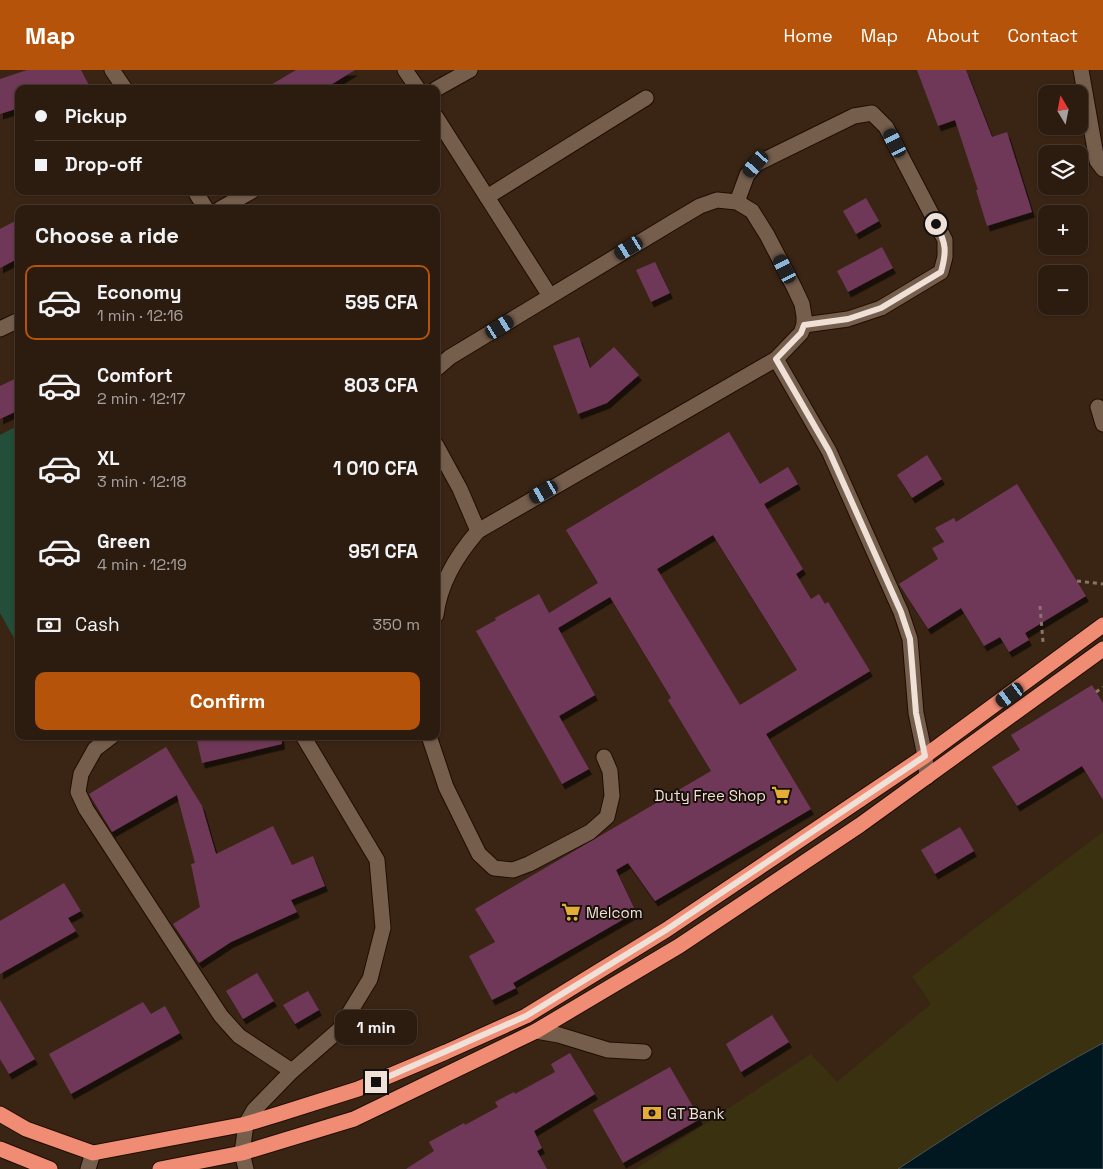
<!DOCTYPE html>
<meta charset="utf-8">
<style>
:root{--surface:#2c1c10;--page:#342519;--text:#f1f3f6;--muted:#a6a19f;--line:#483a30;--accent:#b45309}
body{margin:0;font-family:"Space Grotesk",sans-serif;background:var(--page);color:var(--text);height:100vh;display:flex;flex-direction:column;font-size:19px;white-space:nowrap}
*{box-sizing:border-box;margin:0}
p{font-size:16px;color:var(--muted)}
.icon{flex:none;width:28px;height:28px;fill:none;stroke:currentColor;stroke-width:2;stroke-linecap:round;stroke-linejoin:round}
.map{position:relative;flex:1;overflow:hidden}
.details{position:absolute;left:15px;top:135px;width:425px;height:535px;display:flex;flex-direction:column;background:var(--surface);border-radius:10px;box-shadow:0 1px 4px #0004,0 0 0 1px var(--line)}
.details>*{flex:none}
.hud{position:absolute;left:15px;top:15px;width:425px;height:110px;border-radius:10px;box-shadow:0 1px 4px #0004,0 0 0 1px var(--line);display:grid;align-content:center;height:110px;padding:0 20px;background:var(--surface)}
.needle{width:32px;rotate:350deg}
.buttons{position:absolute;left:1038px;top:15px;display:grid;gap:10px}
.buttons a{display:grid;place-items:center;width:50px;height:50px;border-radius:10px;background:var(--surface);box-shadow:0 1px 4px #0004,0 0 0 1px var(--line);font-size:25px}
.end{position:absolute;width:22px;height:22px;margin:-11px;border:6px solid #efe1d7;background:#111;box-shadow:0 0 0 2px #111}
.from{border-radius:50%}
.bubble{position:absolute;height:35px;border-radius:10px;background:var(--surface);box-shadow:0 1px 4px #0004,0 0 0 1px var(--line);font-size:16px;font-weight:700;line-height:35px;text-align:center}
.car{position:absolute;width:15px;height:30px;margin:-15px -8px;border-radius:6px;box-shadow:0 0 4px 1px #0007;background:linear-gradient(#222 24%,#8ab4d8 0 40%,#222 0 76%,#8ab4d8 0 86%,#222 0)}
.hud b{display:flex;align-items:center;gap:18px;height:48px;font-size:19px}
.hud b+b{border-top:1px solid var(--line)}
.hud i{width:12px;height:12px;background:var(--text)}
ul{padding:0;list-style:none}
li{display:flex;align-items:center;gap:15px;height:75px;margin:0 10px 8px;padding:0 10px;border:2px solid transparent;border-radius:10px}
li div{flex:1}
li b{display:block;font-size:19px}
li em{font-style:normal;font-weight:700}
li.current{border-color:var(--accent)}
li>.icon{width:45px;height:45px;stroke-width:1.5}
h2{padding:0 20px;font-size:22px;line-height:60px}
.pay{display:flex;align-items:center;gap:12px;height:55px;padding:0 20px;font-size:19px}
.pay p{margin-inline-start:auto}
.action{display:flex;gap:10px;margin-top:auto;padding:10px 20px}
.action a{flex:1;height:58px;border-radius:10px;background:var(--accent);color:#fff;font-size:20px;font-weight:700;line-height:58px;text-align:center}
header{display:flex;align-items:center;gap:30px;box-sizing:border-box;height:70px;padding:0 25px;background:var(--accent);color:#fff}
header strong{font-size:24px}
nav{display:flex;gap:28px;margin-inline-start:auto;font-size:18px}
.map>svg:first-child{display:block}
</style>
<header>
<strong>Map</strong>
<nav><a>Home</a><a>Map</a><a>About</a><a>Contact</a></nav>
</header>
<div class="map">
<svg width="1103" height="1099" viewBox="0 0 1103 1099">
<defs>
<filter id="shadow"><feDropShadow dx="3" dy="5.5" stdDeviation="0" flood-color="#0009"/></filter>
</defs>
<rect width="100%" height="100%" fill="#3a2515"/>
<polygon fill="#234f3a" points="19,355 19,577 0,543 0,365"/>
<polygon fill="#3a3111" points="1103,762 1103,973 1061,996 977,1047 898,1099 636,1099 811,984 837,1012 931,934 912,906"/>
<path fill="#021821" stroke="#495458" d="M1103,973V1099H898C965,1055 1032,1011 1103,973Z"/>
<g fill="#6f3858" fill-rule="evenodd" filter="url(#shadow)">
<polygon points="27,0 81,0 91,19 19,19 19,38 0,44 0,9"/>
<polygon points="296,0 355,0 324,19 264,19"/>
<polygon points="917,0 966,0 992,67 1007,62 1032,142 987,156 976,120 978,120 955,50 938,56"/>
<polygon points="866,128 879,151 856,164 843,141"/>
<polygon points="19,149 19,188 0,198 0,159"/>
<polygon points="882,177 893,198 848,222 837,201"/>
<polygon points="655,192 670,223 651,232 636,200"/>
<polygon points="579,267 590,298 614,277 639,305 607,333 578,344 553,276"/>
<polygon points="19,307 19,340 0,349 0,316"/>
<path d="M729,362L760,414L788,397L798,414L764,434L803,499L796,504L811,529L819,524L825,534L828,532L870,601L766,664L811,739L655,831L628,793L616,800L636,842L513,913L516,918L492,930L469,886L495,872L475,839L711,701L668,630L671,628L610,527L558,558L595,625L559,646L589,699L562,714L476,561L496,550L495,548L539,524L549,543L598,513L566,460ZM713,465L797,600L740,635L657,499Z"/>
<polygon points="927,385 942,409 912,428 897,405"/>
<polygon points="1017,414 1086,526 1025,563 1029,570 1009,582 1000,567 984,576 961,538 928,559 899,514 938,489 932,478 944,472 935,458 954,448 956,452"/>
<polygon points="1092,615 1103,633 1103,730 1082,696 1017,736 992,697 1020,680 1011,665"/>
<polygon points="196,666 281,666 282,674 202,693"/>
<polygon points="166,677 202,736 216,784 273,756 292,795 313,786 325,816 291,830 297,842 231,872 199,893 173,854 200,837 191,794 195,793 177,725 112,762 89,724"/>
<polygon points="960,757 974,781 935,804 921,780"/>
<polygon points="64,813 81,841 68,848 76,861 0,904 0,851"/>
<polygon points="257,903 274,931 243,949 226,921"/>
<polygon points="308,921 319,940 295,954 283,935"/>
<polygon points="0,930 35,989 9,1004 0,989"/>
<polygon points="143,932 151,944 165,936 180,963 71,1024 49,984"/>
<polygon points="772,945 789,972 741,1002 726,974"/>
<polygon points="570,983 595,1024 534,1061 542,1078 537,1081 547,1099 406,1099 434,1081 429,1072 464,1053 465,1055 498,1037 495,1032 514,1022 515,1024 555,1002 551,994"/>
<polygon points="670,997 700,1049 623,1093 593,1040"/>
</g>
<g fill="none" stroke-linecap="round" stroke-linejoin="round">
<g stroke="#200d01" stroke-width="17">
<g id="minor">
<polyline points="112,0 125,19"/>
<polyline points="405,0 418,19"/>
<polyline points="1081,0 1097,91 1103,99"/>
<polyline points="436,19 470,0"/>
<polyline points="436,47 550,226"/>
<polyline points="195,121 206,139"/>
<polyline points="487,127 646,28"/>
<polyline points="737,132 747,105 756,94 854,46 872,43 886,57 945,170 945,187 941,202 881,238 848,249 804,255"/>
<polyline points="220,139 252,121"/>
<polyline points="0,259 19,250"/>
<polyline points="436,299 450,287 673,152 700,136 717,130 737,132 752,141 767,165 794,217 802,234 804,246 804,255 801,263 776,289"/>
<polyline points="1098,337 1103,354"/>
<polyline points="436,375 460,419 478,461"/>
<path d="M436,545C440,512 457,485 478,461L776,289L829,381L901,542L910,569L916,643L925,686L927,707"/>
<polyline points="112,666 95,679 81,704 78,722 86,739 221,946 239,966 292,1001"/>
<polyline points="429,666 446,717 479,784 494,798 513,800 529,794 590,762 607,747 612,726 610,701 604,687"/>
<polyline points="536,961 559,965 608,980 644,982"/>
<polyline points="88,1099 93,1083"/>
<polyline points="246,1099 242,1083 246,1054 254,1040 292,1001 339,960 370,909 383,858 377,790 303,666"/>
</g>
</g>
<g stroke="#200d01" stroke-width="17">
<g id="highway">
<polyline points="0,1044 26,1059 93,1083 246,1054 279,1044 358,1019 446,982 526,946 666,860 925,686 1103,555"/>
<polyline points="0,1079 50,1099"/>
<polyline points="160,1099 242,1083 354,1049 536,961 679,876 860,755 1103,579"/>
</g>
</g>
<g stroke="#887669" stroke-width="3" stroke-dasharray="4 4" stroke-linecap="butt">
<polyline points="1077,511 1103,514"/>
<polyline points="1040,536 1043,572 1041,574"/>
<polyline points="1096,622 1103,617"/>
</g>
<use href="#minor" stroke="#765e4d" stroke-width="15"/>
<use href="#highway" stroke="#f18c74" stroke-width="15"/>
</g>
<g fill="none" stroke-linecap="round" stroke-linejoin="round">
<path stroke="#efe1d7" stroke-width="6" d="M376,1012L526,946L666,860L925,686L916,643L910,569L901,542L829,381L776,289L801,263L804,255L848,249L881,238L941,202C947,181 946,173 936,154"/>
</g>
<defs>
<g id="supermarket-bare" transform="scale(1.5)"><path d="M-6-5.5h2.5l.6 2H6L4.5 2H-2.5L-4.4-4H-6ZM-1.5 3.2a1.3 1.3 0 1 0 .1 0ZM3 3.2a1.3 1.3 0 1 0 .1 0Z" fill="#e5ad35" stroke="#1a100a" stroke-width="2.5" paint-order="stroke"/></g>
<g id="bank-bare" transform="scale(1.5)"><path d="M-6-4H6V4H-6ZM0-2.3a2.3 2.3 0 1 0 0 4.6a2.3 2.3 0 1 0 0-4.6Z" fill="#e5ad35" stroke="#1a100a" stroke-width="2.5" paint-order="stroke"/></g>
</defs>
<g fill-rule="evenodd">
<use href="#supermarket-bare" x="781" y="725"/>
<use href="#supermarket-bare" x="571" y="842"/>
<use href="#bank-bare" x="652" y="1043"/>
</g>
<g text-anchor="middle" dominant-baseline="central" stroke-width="4" stroke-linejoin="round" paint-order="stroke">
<g font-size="15" fill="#efe1d7" stroke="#1a100a" text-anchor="start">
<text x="766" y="725" text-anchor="end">Duty Free Shop</text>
<text x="586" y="842">Melcom</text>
<text x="667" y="1043">GT Bank</text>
</g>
</g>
</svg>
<div class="buttons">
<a><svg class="needle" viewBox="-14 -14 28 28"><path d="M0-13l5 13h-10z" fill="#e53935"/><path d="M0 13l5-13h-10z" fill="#a6a19f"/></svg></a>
<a><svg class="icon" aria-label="layers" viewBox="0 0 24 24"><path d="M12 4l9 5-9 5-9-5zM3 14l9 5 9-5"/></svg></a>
<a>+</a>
<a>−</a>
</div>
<i class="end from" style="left:936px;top:154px"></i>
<i class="end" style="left:376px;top:1012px"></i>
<div class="bubble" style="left:335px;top:940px;width:82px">1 min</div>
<i class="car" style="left:895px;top:73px;rotate:333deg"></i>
<i class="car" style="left:756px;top:94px;rotate:221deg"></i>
<i class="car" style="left:629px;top:178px;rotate:239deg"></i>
<i class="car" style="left:785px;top:199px;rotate:333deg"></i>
<i class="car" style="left:500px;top:257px;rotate:58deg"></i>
<i class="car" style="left:544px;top:422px;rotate:240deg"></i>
<i class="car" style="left:1010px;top:625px;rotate:234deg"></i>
<div class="hud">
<b><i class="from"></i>Pickup</b>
<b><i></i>Drop-off</b>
</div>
<section class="details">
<h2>Choose a ride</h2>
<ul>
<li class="current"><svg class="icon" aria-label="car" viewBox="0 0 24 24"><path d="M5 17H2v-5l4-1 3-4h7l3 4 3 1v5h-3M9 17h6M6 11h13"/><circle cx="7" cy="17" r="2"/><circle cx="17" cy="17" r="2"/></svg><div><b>Economy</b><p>1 min · 12:16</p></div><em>595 CFA</em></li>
<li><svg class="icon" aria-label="car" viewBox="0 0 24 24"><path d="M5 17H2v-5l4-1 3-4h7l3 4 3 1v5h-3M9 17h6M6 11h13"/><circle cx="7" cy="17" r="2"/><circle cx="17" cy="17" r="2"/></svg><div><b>Comfort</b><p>2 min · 12:17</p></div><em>803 CFA</em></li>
<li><svg class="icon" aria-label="car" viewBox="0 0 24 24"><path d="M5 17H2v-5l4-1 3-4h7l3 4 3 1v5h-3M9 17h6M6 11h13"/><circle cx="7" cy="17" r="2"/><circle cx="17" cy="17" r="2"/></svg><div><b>XL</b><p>3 min · 12:18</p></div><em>1 010 CFA</em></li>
<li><svg class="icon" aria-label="car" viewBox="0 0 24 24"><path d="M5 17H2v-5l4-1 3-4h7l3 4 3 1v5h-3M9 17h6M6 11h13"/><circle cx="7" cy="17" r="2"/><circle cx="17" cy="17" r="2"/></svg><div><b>Green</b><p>4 min · 12:19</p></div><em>951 CFA</em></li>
</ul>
<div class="pay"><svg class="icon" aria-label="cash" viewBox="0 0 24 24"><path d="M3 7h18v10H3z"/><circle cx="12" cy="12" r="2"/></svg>Cash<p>350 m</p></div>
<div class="action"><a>Confirm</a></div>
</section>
</div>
